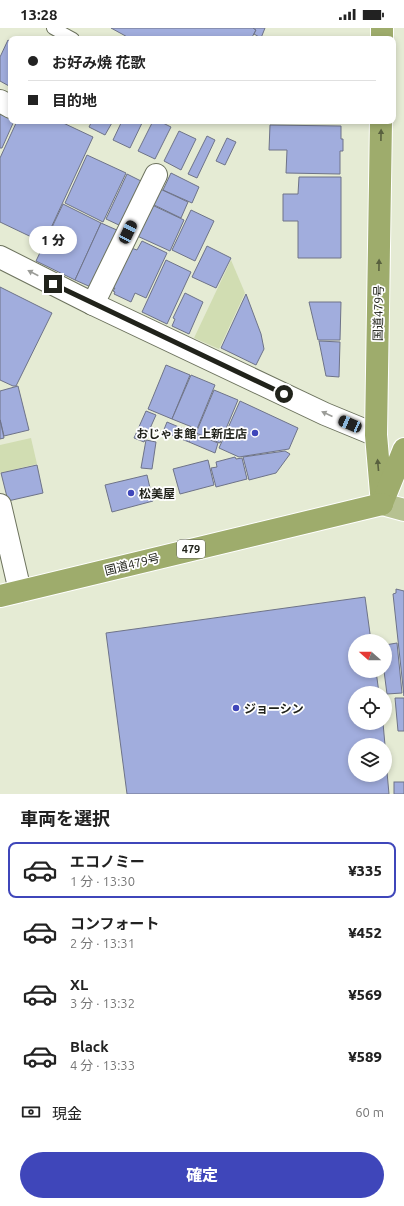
<!DOCTYPE html>
<html lang="ja">
<meta charset="utf-8">
<style>
:root{--surface:#fff;--page:#f2f2f2;--text:#222;--muted:#767676;--line:#e0e0e0;--accent:#3f46ba}
body{margin:0;font-family:Ubuntu,"Noto Sans JP",sans-serif;background:var(--page);color:var(--text);height:100vh;display:flex;flex-direction:column;font-size:15px;white-space:nowrap}
*{box-sizing:border-box;margin:0}
p{font-size:13px;color:var(--muted)}
.icon{flex:none;width:22px;height:22px;fill:none;stroke:currentColor;stroke-width:2;stroke-linecap:round;stroke-linejoin:round}
.map{position:relative;height:766px;overflow:hidden}
.side{display:flex;flex-direction:column;background:var(--surface);flex:1}
.side>*{flex:none}
.banner{position:absolute;left:8px;top:8px;width:388px;height:88px;border-radius:8px;box-shadow:0 2px 6px #0003;display:grid;align-content:center;height:88px;padding:0 20px;background:var(--surface)}
.needle{width:26px;rotate:291deg}
.controls{position:absolute;left:348px;top:606px;display:grid;gap:8px}
.controls a{display:grid;place-items:center;width:44px;height:44px;border-radius:50%;background:var(--surface);box-shadow:0 2px 6px #0003;font-size:20px}
.end{position:absolute;width:18px;height:18px;margin:-9px;border:5px solid #21231b;background:#fff;box-shadow:0 0 0 2px #fff}
.from{border-radius:50%}
.bubble{position:absolute;height:28px;border-radius:14px;background:var(--surface);box-shadow:0 2px 6px #0003;font-size:13px;font-weight:800;line-height:28px;text-align:center}
.car{position:absolute;width:12px;height:24px;margin:-12px -6px;border-radius:5px;box-shadow:0 0 3px 1px #0007;background:linear-gradient(#222 24%,#8ab4d8 0 40%,#222 0 76%,#8ab4d8 0 86%,#222 0)}
.banner b{display:flex;align-items:center;gap:14px;height:38px;font-size:15px}
.banner b+b{border-top:1px solid var(--line)}
.banner i{width:10px;height:10px;background:var(--text)}
ul{padding:0;list-style:none}
li{display:flex;align-items:center;gap:12px;height:56px;margin:0 8px 6px;padding:0 12px;border:2px solid transparent;border-radius:8px}
li div{flex:1}
li b{display:block;font-size:15px}
li em{font-style:normal;font-weight:800}
li.active{border-color:var(--accent)}
li>.icon{width:36px;height:36px;stroke-width:1.5}
h2{padding:0 20px;font-size:18px;line-height:48px}
.pay{display:flex;align-items:center;gap:10px;height:44px;padding:0 20px;font-size:15px}
.pay p{margin-inline-start:auto}
.action{display:flex;gap:8px;margin-top:auto;padding:8px 20px}
.action a{flex:1;height:46px;border-radius:24px;background:var(--accent);color:#fff;font-size:16px;font-weight:800;line-height:46px;text-align:center}
.status{display:flex;justify-content:space-between;align-items:center;height:28px;padding:0 20px;background:var(--surface);direction:ltr}
.status svg{height:11px;fill:currentColor}
.map>svg:first-child{display:block}
</style>
<div class="status"><b>13:28</b><svg viewBox="0 0 49 12"><path d="M0 12V9h3v3zM5 12V6h3v6zM10 12V3h3v9zM15 12V0h3v12zM26 1h20v11H26zM47 4h2v5h-2z"/></svg></div>
<div class="map">
<svg width="404" height="766" viewBox="0 0 404 766">
<rect width="100%" height="100%" fill="#e5ebd4"/>
<g fill="#d1ddb2">
<polygon points="231,232 245,265 219,321 194,310"/>
<polygon points="31,410 37,436 0,445 0,417"/>
</g>
<g fill="#a1addd" stroke="#6e7388">
<polygon points="111,0 253,0 256,2 251,11 131,11"/>
<polygon points="253,0 265,0 261,10 254,6 256,2"/>
<polygon points="8,12 11,14 11,53 9,58 0,53 0,29"/>
<polygon points="0,82 11,87 11,93 14,93 2,120 0,120"/>
<polygon points="17,93 59,93 93,109 44,215 0,194 0,130"/>
<polygon points="92,93 113,93 105,107 89,99"/>
<polygon points="122,93 143,93 130,120 113,112"/>
<polygon points="153,93 159,93 171,99 155,131 138,123"/>
<polygon points="270,97 341,98 341,111 343,111 343,123 340,123 340,146 286,145 287,122 269,122"/>
<polygon points="179,103 196,111 181,142 164,133"/>
<polygon points="207,108 215,112 197,150 188,146"/>
<polygon points="227,110 236,114 225,137 216,133"/>
<polygon points="87,127 126,145 103,194 65,175"/>
<polygon points="171,145 199,159 192,175 163,162"/>
<polygon points="127,146 143,154 121,198 106,191"/>
<polygon points="299,149 341,149 341,230 298,230 298,193 283,193 283,166 298,166"/>
<polygon points="158,160 188,174 181,190 150,175"/>
<polygon points="63,176 101,195 75,252 36,233"/>
<polygon points="150,176 184,192 170,223 135,207"/>
<polygon points="191,182 214,193 195,233 172,222"/>
<polygon points="101,195 119,203 93,260 75,252"/>
<polygon points="142,213 167,225 146,270 135,265 131,274 114,266 115,264 113,263 115,260 113,260 131,220 137,222"/>
<polygon points="207,218 231,230 216,260 192,249"/>
<polygon points="166,232 191,244 167,296 142,284"/>
<polygon points="0,259 52,285 16,358 13,358 0,352"/>
<polygon points="185,265 203,274 189,306 172,298 175,291 173,290"/>
<polygon points="246,266 261,306 264,321 256,337 221,320"/>
<polygon points="309,274 341,274 340,312 318,312"/>
<polygon points="319,313 340,314 339,349 326,348"/>
<polygon points="166,337 190,347 172,391 148,381"/>
<polygon points="191,347 215,357 197,401 172,391"/>
<polygon points="18,358 29,402 4,408 0,391 0,363"/>
<polygon points="214,362 238,372 220,415 196,405"/>
<polygon points="240,373 298,400 289,421 239,429 219,420"/>
<polygon points="146,383 156,387 144,414 134,410"/>
<polygon points="0,392 4,410 0,411"/>
<polygon points="167,394 193,405 189,414 163,404"/>
<polygon points="193,405 218,415 215,425 189,414"/>
<polygon points="146,412 156,414 152,441 141,440"/>
<polygon points="285,423 290,426 276,445 249,452 243,429"/>
<polygon points="235,429 236,431 242,430 247,451 216,459 211,440 217,439 216,434"/>
<polygon points="208,432 214,457 180,466 173,441"/>
<polygon points="37,437 43,465 8,473 1,445"/>
<polygon points="147,447 153,473 112,484 105,457"/>
<polygon points="396,561 404,563 404,668 393,566 396,565"/>
<polygon points="365,569 371,613 355,613 355,643 376,643 379,665 355,665 355,695 383,695 385,717 355,717 355,747 385,747 385,722 389,766 127,766 106,605"/>
<polygon points="397,615 402,665 387,666 384,643 385,617"/>
<polygon points="395,670 404,670 404,703 398,703"/>
<rect x="394" y="754" width="10" height="12"/>
</g>
<g fill="none" stroke-linecap="round" stroke-linejoin="round">
<g stroke="#6d735e" stroke-width="14">
<polyline id="service" points="53,0 73,11"/>
</g>
<g stroke="#6d735e" stroke-width="24">
<g id="minor">
<polyline points="0,73 11,79"/>
<polyline points="0,229 93,276 325,386 376,407"/>
<polyline points="93,276 156,147"/>
<polyline points="0,477 20,563"/>
</g>
</g>
<g stroke="#fff" stroke-width="24">
<polyline id="primary" points="382,476 404,482"/>
</g>
<g stroke="#fff" stroke-width="24">
<g id="trunk">
<polyline points="382,0 382,11"/>
<polyline points="381,93 376,407 382,476"/>
<polyline points="383,473 404,421"/>
<polyline points="0,568 382,476"/>
</g>
</g>
<use href="#service" stroke="#fff" stroke-width="12"/>
<use href="#minor" stroke="#fff" stroke-width="22"/>
<use href="#primary" stroke="#b6c191" stroke-width="22"/>
<use href="#trunk" stroke="#9eac6c" stroke-width="22"/>
</g>
<defs><path id="oneway-solid" d="M-6-.8H1V-3.2L6.5 0L1 3.2V.8H-6Z"/></defs>
<g fill="#59613f">
<use href="#oneway-solid" transform="translate(381 107) rotate(-89)"/>
<use href="#oneway-solid" transform="translate(379 237) rotate(-89)"/>
<use href="#oneway-solid" transform="translate(378 437) rotate(-95)"/>
</g>
<g fill="#9b9c98">
<use href="#oneway-solid" transform="translate(33 245) rotate(-153)"/>
<use href="#oneway-solid" transform="translate(327 386) rotate(-156)"/>
</g>
<g fill="none" stroke-linecap="round" stroke-linejoin="round">
<polyline stroke="#21231b" stroke-width="5" points="53,256 284,366"/>
</g>
<g fill="#3f46ba" stroke="#fff" stroke-width="1.5">
<circle cx="255" cy="405" r="4"/>
<circle cx="131" cy="465" r="4"/>
<circle cx="236" cy="680" r="4"/>
</g>
<g text-anchor="middle" dominant-baseline="central" stroke-width="3.5" stroke-linejoin="round" paint-order="stroke">
<rect fill="#fff" stroke="#64655f" stroke-width="1" x="177" y="512" width="28" height="18" rx="3"/>
<g font-size="11" font-weight="bold" fill="#21231b">
<text x="191" y="521">479</text>
</g>
<g font-size="12" fill="#21231b" stroke="#fff">
<text transform="translate(378 285) rotate(-89)">国道479号</text>
<text transform="translate(132 536) rotate(-14)">国道479号</text>
</g>
<g font-size="12" font-weight="bold" fill="#21231b" stroke="#fff" text-anchor="start">
<text x="247" y="405" text-anchor="end">おじゃま館 上新庄店</text>
<text x="139" y="465">松美屋</text>
<text x="244" y="680">ジョーシン</text>
</g>
</g>
</svg>
<div class="controls">
<a><svg class="needle" viewBox="-14 -14 28 28"><path d="M0-13l5 13h-10z" fill="#e53935"/><path d="M0 13l5-13h-10z" fill="#767676"/></svg></a>
<a><svg class="icon" aria-label="locate" viewBox="0 0 24 24"><circle cx="12" cy="12" r="6"/><path d="M12 2v4M12 18v4M2 12h4M18 12h4"/></svg></a>
<a><svg class="icon" aria-label="layers" viewBox="0 0 24 24"><path d="M12 4l9 5-9 5-9-5zM3 14l9 5 9-5"/></svg></a>
</div>
<i class="end from" style="left:284px;top:366px"></i>
<i class="end" style="left:53px;top:256px"></i>
<div class="bubble" style="left:29px;top:198px;width:48px">1 分</div>
<i class="car" style="left:128px;top:204px;rotate:26deg"></i>
<i class="car" style="left:350px;top:396px;rotate:293deg"></i>
<div class="banner">
<b><i class="from"></i>お好み焼 花歌</b>
<b><i></i>目的地</b>
</div>
</div>
<section class="side">
<h2>車両を選択</h2>
<ul>
<li class="active"><svg class="icon" aria-label="car" viewBox="0 0 24 24"><path d="M5 17H2v-5l4-1 3-4h7l3 4 3 1v5h-3M9 17h6M6 11h13"/><circle cx="7" cy="17" r="2"/><circle cx="17" cy="17" r="2"/></svg><div><b>エコノミー</b><p>1 分 · 13:30</p></div><em>¥335</em></li>
<li><svg class="icon" aria-label="car" viewBox="0 0 24 24"><path d="M5 17H2v-5l4-1 3-4h7l3 4 3 1v5h-3M9 17h6M6 11h13"/><circle cx="7" cy="17" r="2"/><circle cx="17" cy="17" r="2"/></svg><div><b>コンフォート</b><p>2 分 · 13:31</p></div><em>¥452</em></li>
<li><svg class="icon" aria-label="car" viewBox="0 0 24 24"><path d="M5 17H2v-5l4-1 3-4h7l3 4 3 1v5h-3M9 17h6M6 11h13"/><circle cx="7" cy="17" r="2"/><circle cx="17" cy="17" r="2"/></svg><div><b>XL</b><p>3 分 · 13:32</p></div><em>¥569</em></li>
<li><svg class="icon" aria-label="car" viewBox="0 0 24 24"><path d="M5 17H2v-5l4-1 3-4h7l3 4 3 1v5h-3M9 17h6M6 11h13"/><circle cx="7" cy="17" r="2"/><circle cx="17" cy="17" r="2"/></svg><div><b>Black</b><p>4 分 · 13:33</p></div><em>¥589</em></li>
</ul>
<div class="pay"><svg class="icon" aria-label="cash" viewBox="0 0 24 24"><path d="M3 7h18v10H3z"/><circle cx="12" cy="12" r="2"/></svg>現金<p>60 m</p></div>
<div class="action"><a>確定</a></div>
</section>
